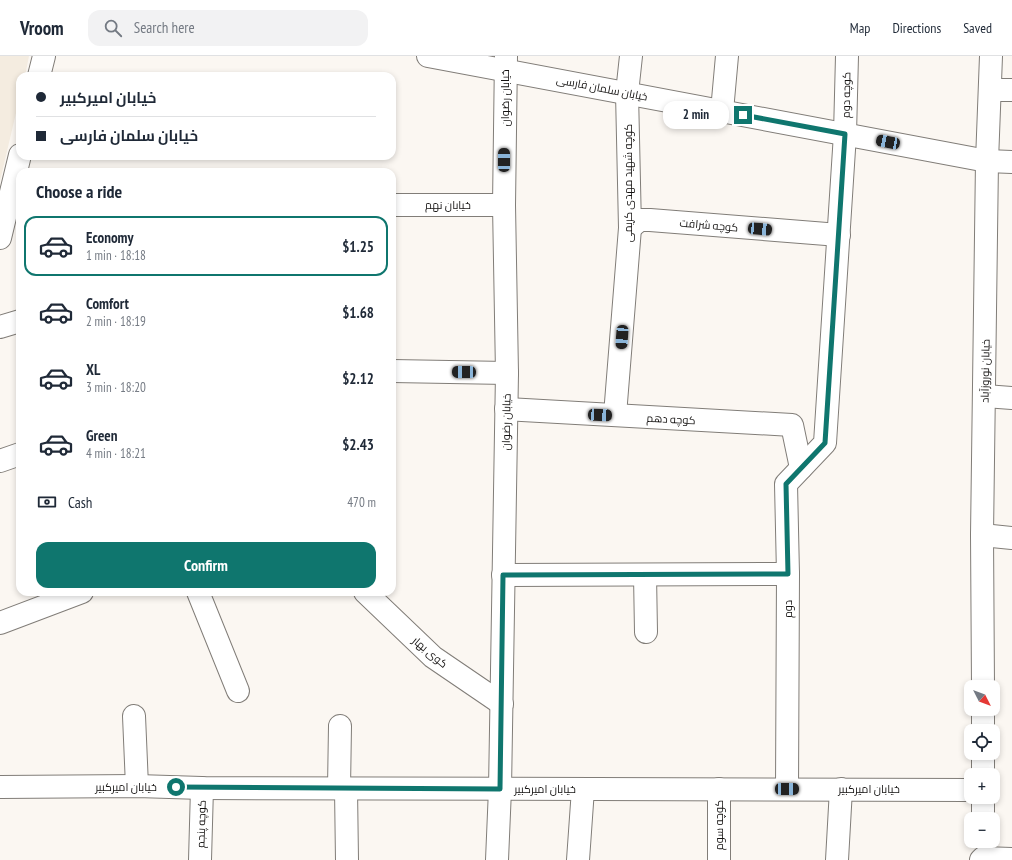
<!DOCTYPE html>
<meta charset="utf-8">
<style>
:root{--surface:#fff;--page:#f2f2f3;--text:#1f2937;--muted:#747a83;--line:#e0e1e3;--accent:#0f766e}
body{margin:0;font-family:"PT Sans Narrow",Cairo,sans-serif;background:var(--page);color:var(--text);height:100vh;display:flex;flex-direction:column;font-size:15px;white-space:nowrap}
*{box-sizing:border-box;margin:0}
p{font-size:13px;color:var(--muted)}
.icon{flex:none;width:22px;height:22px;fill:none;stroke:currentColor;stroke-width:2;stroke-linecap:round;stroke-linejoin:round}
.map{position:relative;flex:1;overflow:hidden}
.side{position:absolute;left:16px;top:112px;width:380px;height:428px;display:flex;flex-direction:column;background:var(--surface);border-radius:12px;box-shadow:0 2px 6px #0003}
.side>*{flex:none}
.top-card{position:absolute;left:16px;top:16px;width:380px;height:88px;border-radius:12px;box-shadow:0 2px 6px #0003;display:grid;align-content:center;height:88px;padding:0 20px;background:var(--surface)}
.needle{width:26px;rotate:132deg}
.buttons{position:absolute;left:964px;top:624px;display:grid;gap:8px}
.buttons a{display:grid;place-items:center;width:36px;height:36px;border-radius:8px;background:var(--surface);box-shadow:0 2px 6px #0003;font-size:20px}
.end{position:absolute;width:18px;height:18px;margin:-9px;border:5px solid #0f766e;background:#fff;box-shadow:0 0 0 2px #fff}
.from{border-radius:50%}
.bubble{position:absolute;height:28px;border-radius:12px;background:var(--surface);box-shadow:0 2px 6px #0003;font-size:13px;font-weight:700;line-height:28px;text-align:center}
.car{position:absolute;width:12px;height:24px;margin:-12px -6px;border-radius:5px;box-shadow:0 0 3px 1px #0007;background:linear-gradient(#222 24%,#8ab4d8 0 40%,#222 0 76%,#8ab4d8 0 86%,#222 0)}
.top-card b{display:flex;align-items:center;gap:14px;height:38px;font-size:15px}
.top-card b+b{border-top:1px solid var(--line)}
.top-card i{width:10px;height:10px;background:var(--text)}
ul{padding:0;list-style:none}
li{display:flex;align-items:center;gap:12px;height:60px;margin:0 8px 6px;padding:0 12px;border:2px solid transparent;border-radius:12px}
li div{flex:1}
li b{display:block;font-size:15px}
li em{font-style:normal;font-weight:700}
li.active{border-color:var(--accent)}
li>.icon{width:36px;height:36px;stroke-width:1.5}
h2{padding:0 20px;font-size:18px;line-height:48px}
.pay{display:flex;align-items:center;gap:10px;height:44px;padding:0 20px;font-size:15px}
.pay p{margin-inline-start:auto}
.action{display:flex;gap:8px;margin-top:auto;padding:8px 20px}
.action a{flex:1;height:46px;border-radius:12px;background:var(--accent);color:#fff;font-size:16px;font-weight:700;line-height:46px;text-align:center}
header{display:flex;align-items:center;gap:24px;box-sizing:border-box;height:56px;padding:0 20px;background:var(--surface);border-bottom:1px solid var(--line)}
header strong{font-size:19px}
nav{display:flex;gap:22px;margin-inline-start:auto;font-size:14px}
.search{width:280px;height:36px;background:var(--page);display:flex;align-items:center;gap:10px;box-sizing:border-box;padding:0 14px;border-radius:12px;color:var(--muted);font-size:15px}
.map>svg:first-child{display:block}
</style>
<header>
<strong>Vroom</strong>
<div class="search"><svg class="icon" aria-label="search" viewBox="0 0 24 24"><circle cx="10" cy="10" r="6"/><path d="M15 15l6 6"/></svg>Search here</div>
<nav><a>Map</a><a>Directions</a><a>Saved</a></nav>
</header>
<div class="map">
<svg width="1012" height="804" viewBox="0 0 1012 804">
<rect width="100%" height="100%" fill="#fbf7f2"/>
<polygon fill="#f4ece0" points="0,0 29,0 25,20 20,20 20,40 0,125"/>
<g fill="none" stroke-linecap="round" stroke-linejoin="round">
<g stroke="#817d78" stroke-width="24">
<g id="minor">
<polyline points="428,0 987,105 1012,106"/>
<polyline points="39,20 44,0"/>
<polyline points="990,34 1012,34"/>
<polyline points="722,55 727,0"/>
<polyline points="392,149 504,149"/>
<polyline points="630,172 640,164 650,164 839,179"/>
<polyline points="0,182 20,99"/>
<polyline points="0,271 20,265"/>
<polyline points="392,315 507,317"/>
<polyline points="985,340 1012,342"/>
<polyline points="506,353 792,369 801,412"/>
<polyline points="615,359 630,172 627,37 631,0"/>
<polyline points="0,405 20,398"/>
<polyline points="982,479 1012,482"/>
<polyline points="503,519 788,518"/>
<polyline points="645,519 646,576"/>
<polyline points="198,536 238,635"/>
<polyline points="365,536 433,601 502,648"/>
<polyline points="0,567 82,536"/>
<polyline points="983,631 982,479 987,105 991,0"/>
<polyline points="983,653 983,675"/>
<polyline points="134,660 137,730"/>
<polyline points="983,697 983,719"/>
<polyline points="0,731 137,730 202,732 971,734"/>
<polyline points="339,732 340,670"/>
<polyline points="346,733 347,804"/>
<polyline points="719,733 719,804"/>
<polyline points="787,733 788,518 786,428 825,387 845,78 847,0"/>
<polyline points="983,763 983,741"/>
<polyline points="200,804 202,732"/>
<polyline points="497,804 500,733 507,317 504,149 506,0"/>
<polyline points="578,804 583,733"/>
<polyline points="837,804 841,733"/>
<polyline points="981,804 983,802 1012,803"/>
</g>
</g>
<use href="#minor" stroke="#fff" stroke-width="22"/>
</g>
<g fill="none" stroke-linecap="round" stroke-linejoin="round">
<polyline stroke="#0f766e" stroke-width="5" points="176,731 500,733 503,519 788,518 786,428 825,387 845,78 743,59"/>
</g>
<g text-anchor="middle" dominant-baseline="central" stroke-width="4" stroke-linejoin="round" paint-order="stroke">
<g font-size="11" fill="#141211" stroke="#fff">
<text transform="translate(602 32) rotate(11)">خیابان سلمان فارسی</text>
<text transform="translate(846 39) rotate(-89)">کوچه دوم</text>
<text transform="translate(505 42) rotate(-90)">خیابان رضوان</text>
<text transform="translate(628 127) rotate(-90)">کوچه شهید مهدی کریمی</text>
<text x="448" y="149">خیابان نهم</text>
<text transform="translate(709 169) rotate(5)">کوچه شرافت</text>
<text transform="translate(985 315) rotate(-89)">خیابان نوروزآباد</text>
<text transform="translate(671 363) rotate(3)">کوچه دهم</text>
<text transform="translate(506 366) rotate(-89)">خیابان رضوان</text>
<text transform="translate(788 553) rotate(-90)">دوم</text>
<text transform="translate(430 596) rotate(40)">کوی بهار</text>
<text x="126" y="731">خیابان امیرکبیر</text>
<text x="545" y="733">خیابان امیرکبیر</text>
<text x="869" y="733">خیابان امیرکبیر</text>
<text transform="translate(201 768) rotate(-88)">کوچه پنجم</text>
<text transform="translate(719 769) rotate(-90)">کوچه سوم</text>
</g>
</g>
</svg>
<div class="buttons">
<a><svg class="needle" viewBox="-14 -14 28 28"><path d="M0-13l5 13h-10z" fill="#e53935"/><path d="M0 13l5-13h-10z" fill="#747a83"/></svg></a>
<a><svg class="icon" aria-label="locate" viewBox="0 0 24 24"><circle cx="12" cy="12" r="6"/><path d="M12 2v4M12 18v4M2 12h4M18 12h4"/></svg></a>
<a>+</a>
<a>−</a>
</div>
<i class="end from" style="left:176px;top:731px"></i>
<i class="end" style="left:743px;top:59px"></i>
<div class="bubble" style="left:663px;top:45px;width:66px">2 min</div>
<i class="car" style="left:888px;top:86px;rotate:281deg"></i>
<i class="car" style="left:504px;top:104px;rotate:0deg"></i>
<i class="car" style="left:760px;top:173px;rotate:95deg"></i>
<i class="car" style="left:622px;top:281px;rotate:184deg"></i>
<i class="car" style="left:464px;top:316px;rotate:271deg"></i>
<i class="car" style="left:600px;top:359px;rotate:93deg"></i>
<i class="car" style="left:787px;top:733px;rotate:90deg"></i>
<div class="top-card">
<b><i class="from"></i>خیابان امیرکبیر</b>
<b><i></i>خیابان سلمان فارسی</b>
</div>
<section class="side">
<h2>Choose a ride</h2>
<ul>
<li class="active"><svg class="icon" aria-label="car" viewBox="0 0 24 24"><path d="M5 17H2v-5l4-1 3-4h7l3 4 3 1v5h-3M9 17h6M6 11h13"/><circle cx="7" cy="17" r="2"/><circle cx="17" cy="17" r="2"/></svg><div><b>Economy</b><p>1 min · 18:18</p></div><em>$1.25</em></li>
<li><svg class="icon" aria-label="car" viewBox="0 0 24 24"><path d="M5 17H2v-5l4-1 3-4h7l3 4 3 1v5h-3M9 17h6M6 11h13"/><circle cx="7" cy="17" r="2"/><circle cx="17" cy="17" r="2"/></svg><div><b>Comfort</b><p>2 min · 18:19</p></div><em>$1.68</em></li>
<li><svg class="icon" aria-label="car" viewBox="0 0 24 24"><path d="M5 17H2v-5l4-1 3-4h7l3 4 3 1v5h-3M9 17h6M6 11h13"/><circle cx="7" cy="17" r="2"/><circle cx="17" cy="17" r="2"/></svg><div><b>XL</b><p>3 min · 18:20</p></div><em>$2.12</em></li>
<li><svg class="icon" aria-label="car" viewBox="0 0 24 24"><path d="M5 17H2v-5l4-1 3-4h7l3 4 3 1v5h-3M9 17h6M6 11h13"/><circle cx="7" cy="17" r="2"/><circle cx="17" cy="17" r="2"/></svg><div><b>Green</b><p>4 min · 18:21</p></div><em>$2.43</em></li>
</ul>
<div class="pay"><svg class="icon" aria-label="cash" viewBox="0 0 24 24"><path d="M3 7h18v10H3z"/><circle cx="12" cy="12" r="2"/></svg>Cash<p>470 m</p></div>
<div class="action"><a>Confirm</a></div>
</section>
</div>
